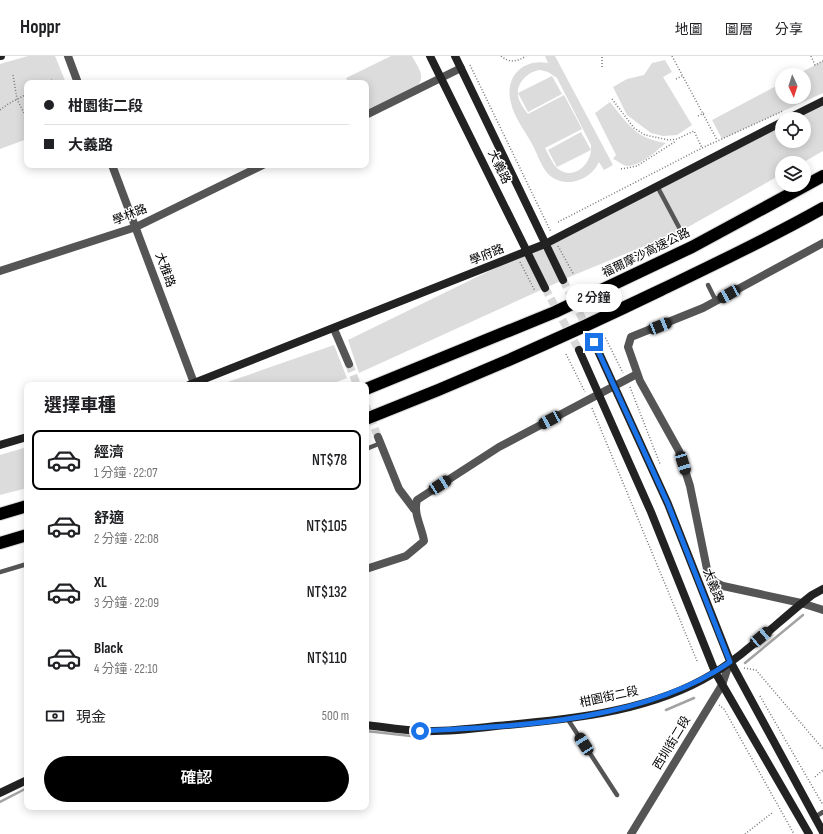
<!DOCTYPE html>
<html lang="zh-TW">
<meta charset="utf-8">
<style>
:root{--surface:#fff;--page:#f2f2f2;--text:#202124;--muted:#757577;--line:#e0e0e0;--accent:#000}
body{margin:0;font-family:"Sofia Sans Condensed","Noto Sans TC",sans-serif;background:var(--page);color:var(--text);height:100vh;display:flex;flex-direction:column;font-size:15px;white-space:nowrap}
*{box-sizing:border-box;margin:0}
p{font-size:13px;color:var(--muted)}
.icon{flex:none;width:22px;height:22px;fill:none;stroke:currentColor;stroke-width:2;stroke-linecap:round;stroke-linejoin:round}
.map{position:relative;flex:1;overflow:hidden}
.details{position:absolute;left:24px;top:326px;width:345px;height:428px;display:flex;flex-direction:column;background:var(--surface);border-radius:8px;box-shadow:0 2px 10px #0003}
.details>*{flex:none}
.top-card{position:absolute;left:24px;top:24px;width:345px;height:88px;border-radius:8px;box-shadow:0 2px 10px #0003;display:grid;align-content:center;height:88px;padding:0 20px;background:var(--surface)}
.needle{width:26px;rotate:176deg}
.controls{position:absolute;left:775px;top:12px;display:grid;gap:8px}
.controls a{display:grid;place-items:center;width:36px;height:36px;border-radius:50%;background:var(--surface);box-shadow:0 2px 10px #0003;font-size:20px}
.end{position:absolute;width:18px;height:18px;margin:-9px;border:5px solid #1a73e8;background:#fff;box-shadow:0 0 0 2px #fff}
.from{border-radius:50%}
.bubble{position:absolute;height:28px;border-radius:14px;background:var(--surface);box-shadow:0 2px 10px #0003;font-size:13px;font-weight:600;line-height:28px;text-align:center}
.car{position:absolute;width:12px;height:24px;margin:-12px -6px;border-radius:5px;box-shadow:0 0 3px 1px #0007;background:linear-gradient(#222 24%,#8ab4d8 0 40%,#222 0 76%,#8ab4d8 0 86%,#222 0)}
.top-card b{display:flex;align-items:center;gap:14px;height:38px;font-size:15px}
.top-card b+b{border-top:1px solid var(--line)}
.top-card i{width:10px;height:10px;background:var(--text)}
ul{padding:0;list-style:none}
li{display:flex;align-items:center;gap:12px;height:60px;margin:0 8px 6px;padding:0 12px;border:2px solid transparent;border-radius:8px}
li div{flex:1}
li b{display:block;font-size:15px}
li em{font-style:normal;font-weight:600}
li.current{border-color:var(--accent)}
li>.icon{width:36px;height:36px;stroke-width:1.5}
h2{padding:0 20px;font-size:18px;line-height:48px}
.pay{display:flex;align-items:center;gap:10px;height:44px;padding:0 20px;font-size:15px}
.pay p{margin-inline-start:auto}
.cta{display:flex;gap:8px;margin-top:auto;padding:8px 20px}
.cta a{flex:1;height:46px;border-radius:24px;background:var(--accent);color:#fff;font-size:16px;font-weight:600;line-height:46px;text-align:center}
header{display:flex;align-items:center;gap:24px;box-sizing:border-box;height:56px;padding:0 20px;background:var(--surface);border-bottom:1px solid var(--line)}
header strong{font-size:19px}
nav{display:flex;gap:22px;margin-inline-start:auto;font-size:14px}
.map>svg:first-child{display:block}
</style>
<header>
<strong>Hoppr</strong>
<nav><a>地圖</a><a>圖層</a><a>分享</a></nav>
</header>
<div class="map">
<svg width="823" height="778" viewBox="0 0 823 778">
<rect width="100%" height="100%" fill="#fff"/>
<g fill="#dcdcdc" fill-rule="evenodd">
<polygon points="28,0 55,0 66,27 27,27 27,83 0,93 0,8"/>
<path d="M391,0H412C417,10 427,21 417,30L366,56V27H349L346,22Z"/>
<path d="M545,0H555L613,109L604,114L599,106C591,124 565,134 548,118C541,110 537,97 532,88C525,75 514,61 511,47C504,21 523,2 548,7ZM540,14L548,16L557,22L591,89V94L581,76L548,94L557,111L591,94C590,110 572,125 557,112C552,107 549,99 545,92L582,73L564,39L528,58C524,53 518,45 518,38C517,26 529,15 540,14Z"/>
<polygon points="665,4 672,16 663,21 692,69 677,79 663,80 651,77 627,59 613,31 627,23 644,19 652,7"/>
<polygon points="823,5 823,37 722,83 712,64 782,27 782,41 804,41 804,19 796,19"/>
<polygon points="552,20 562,38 528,56 518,37"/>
<polygon points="823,45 823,95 802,107 782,107 782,118 681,175 574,219 359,317 348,284 536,192 782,66 782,85 804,85 804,63 787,63"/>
<path d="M610,46C629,69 635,82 666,87C656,95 641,110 627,110C622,109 618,105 613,103L616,99L595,57Z"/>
<polygon points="334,289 347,322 329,329 219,329"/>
<polygon points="27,391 27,432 0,439 0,399"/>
</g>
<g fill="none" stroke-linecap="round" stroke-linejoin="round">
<g stroke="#a3a3a3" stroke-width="2.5">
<polyline points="745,607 803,559"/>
<polyline points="666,654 694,642"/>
<polyline points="366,675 420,681"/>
<polyline points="0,746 27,732"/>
</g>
<g stroke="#d9d9d9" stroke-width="8" stroke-dasharray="8 4" stroke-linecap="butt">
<polyline points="349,308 357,329"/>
<polyline points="366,350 378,381"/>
</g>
<g stroke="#d9d9d9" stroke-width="8" stroke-dasharray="8 4" stroke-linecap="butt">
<polyline points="563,224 594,286"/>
<polyline points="545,232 579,294"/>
</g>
<g stroke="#dbdbdb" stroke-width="14">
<g id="highway">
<polyline points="366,333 555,256 692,191 823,120"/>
<path d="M366,363C466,324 564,281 661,234C715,208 770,182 823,152"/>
<polyline points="0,458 27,450"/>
<polyline points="0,487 27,479"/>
</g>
</g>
<g stroke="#777" stroke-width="1.5" stroke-dasharray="1 2" stroke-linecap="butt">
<path d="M501,0C509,7 517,6 526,0"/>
<polyline points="672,0 717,84"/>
<polyline points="811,0 815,9 823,5"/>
<polyline points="470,9 551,176"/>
<polyline points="602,11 602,0"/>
<polyline points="13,19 17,43 27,63"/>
<polyline points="676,23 682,20"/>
<polyline points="46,27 52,24"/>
<polyline points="612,43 634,72 645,79 669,84 677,83 694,75 702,92"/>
<polyline points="0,54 8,48 27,38"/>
<polyline points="698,60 704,57"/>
<polyline points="621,113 637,110 676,85"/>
<polyline points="558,166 702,92 783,55"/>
<polyline points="558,190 574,219"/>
<polyline points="520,206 535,235"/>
<polyline points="604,279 623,317"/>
<polyline points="566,298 585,336"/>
<polyline points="630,331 660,408"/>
<polyline points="592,352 697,605"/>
<polyline points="744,612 756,614 823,693"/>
<polyline points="760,640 823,749"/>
<polyline points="719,649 724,653 794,778"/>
<polyline points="815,721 823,714"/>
<polyline points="745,778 772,757"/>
</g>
<g stroke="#555" stroke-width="4.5">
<polyline points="657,130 681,175"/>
<polyline points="708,229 716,245"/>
<polyline points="366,393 381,387"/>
<polyline points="0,516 27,508"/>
<polyline points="567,662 617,739"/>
<polyline points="815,761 823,756"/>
</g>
<g stroke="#555" stroke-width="8">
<polyline points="68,0 78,27"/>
<polyline points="366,59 461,12"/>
<polyline points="112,109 194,327"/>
<polyline points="823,187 703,252 631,281 628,291 640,325 679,395 690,430 708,518 715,526 723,530 801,547 823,554"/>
<polyline points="0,215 136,171 263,109"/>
<polyline points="334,273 349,308"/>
<polyline points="378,381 399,433 414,453"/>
<path d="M366,513L406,500L424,485C422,471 413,458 417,444L499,391L637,318"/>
<polyline points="631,778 722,629 730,605"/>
</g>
<g stroke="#222" stroke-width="8">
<polyline points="0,0 1,0"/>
<polyline points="430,0 545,232"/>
<polyline points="455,0 563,224"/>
<polyline points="787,63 823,45"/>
<polyline points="594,286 668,448 730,605 823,776"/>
<polyline points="579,294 651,456 715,616 809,778"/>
<polyline points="189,329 545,188 782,66"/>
<polyline points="0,389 27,381"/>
<path d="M366,669C384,671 402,674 420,675C445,676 471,673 496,670C564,664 641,657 702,624C743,602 776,567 812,539L823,533"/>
<polyline points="0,737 27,724"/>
</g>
<use href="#highway" stroke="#000" stroke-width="12"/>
</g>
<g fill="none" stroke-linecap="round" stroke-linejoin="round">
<path stroke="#1a73e8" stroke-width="5" d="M420,675C521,670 645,665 730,606L668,448L594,286"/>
</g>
<g text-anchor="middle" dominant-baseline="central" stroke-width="3" stroke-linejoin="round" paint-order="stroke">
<g font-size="12" fill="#000" stroke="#fff">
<text transform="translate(499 111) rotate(64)">大義路</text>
<text transform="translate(130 159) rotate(-22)">學林路</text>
<text transform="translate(646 197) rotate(-26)">福爾摩沙高速公路</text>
<text transform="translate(487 199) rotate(-22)">學府路</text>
<text transform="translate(165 214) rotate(70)">大雅路</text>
<text transform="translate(713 530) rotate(69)">大義路</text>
<text transform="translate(609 641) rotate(-12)">柑園街二段</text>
<text transform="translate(672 687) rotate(-59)">西圳街二段</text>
</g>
</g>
</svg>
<div class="controls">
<a><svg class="needle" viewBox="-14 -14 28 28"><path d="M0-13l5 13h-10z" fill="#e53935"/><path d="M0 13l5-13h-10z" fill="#757577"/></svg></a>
<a><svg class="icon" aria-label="locate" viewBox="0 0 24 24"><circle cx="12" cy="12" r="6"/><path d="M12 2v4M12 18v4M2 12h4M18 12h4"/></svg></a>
<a><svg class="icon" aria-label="layers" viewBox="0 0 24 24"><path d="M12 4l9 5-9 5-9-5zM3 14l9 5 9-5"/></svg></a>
</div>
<i class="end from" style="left:420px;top:675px"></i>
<i class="end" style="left:594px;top:286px"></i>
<div class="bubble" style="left:566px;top:228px;width:56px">2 分鐘</div>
<i class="car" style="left:729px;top:238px;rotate:241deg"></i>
<i class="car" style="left:660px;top:270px;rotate:68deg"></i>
<i class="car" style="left:550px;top:364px;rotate:242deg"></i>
<i class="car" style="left:683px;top:407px;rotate:163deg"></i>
<i class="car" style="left:440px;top:429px;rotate:57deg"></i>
<i class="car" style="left:761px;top:581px;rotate:50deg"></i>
<i class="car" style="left:584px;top:688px;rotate:327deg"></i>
<div class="top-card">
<b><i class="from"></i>柑園街二段</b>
<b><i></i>大義路</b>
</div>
<section class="details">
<h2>選擇車種</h2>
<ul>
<li class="current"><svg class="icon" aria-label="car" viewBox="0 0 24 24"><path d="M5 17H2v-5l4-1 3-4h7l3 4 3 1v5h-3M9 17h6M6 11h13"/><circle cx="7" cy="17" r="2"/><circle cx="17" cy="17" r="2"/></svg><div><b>經濟</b><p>1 分鐘 · 22:07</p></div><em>NT$78</em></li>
<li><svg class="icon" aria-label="car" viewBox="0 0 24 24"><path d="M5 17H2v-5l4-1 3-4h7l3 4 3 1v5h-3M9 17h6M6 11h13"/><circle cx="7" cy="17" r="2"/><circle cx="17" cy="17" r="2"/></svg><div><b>舒適</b><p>2 分鐘 · 22:08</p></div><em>NT$105</em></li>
<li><svg class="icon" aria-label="car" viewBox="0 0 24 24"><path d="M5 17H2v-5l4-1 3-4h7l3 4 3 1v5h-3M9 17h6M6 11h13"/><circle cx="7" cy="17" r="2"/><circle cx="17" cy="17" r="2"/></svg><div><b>XL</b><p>3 分鐘 · 22:09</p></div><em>NT$132</em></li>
<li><svg class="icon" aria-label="car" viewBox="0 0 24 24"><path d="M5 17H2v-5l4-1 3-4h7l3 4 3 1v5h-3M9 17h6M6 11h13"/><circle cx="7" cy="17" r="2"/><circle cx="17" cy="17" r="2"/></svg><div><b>Black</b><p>4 分鐘 · 22:10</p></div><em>NT$110</em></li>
</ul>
<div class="pay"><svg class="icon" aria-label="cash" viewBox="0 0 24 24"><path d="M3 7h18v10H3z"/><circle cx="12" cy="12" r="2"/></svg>現金<p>500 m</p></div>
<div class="cta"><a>確認</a></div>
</section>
</div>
